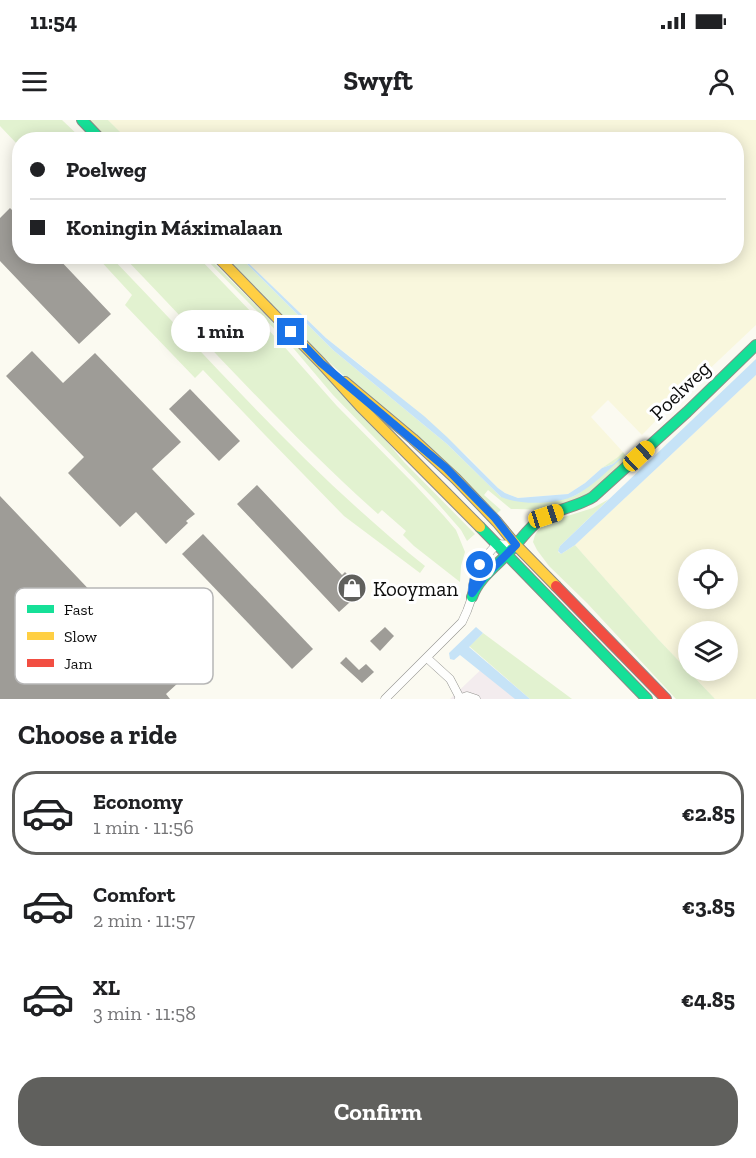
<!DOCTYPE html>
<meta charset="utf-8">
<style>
:root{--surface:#fff;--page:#f6f6f6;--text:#202124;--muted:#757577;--line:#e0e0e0;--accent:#60605d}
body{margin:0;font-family:"Zilla Slab",serif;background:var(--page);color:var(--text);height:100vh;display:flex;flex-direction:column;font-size:22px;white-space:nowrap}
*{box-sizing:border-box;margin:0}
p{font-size:20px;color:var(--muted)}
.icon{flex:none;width:33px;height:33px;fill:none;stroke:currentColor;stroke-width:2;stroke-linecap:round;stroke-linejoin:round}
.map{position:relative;height:579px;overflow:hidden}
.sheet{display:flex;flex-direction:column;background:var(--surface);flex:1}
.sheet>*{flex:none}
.top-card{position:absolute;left:12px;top:12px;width:732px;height:132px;border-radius:24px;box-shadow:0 3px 15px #0003;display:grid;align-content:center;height:132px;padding:0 18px;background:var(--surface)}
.tools{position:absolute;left:678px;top:429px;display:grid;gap:12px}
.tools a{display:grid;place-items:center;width:60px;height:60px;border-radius:50%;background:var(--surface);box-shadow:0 3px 15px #0003;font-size:30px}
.end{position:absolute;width:27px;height:27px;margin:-14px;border:8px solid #1a73e8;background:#fff;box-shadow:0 0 0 3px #fff}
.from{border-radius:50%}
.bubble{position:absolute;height:42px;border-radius:21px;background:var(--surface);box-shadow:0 3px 15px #0003;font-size:20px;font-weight:700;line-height:42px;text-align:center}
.car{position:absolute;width:18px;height:36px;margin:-18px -9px;border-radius:8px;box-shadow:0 0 4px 2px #0007;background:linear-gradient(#f5c518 24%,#345 0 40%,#f5c518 0 76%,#345 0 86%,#f5c518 0)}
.top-card b{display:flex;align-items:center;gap:21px;height:57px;font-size:22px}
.top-card b+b{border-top:2px solid var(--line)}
.top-card i{width:15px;height:15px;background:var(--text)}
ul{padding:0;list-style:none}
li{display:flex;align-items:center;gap:18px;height:84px;margin:0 12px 9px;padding:0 6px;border:3px solid transparent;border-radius:24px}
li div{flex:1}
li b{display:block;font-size:22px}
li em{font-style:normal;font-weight:700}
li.active{border-color:var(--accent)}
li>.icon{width:54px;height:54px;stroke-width:1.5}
h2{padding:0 18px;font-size:27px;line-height:72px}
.action{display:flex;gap:12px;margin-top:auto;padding:12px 18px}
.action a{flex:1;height:69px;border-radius:24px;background:var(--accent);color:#fff;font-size:24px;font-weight:700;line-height:69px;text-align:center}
.status{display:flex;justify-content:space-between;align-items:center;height:42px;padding:0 30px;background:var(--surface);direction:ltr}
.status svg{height:16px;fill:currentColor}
header{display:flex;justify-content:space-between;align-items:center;height:78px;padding:0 18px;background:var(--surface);font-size:27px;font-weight:700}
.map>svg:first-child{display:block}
</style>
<div class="status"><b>11:54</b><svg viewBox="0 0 49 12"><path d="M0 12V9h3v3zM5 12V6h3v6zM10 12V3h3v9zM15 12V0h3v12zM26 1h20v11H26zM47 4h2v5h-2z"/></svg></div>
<header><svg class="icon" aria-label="menu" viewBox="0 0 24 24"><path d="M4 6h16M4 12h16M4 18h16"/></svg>Swyft<svg class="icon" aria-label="person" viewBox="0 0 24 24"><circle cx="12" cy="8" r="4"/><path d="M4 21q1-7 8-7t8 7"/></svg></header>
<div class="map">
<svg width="756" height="579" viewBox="0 0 756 579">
<rect width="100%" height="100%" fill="#fbfaf1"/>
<polygon fill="#f3ecee" points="488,543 529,579 450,579"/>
<g fill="#f9f7dd" fill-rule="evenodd">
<polygon points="108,0 756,0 756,205 666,290 642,315 608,280 591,297 623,332 619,337 602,348 585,363 568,374 518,378 505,373 498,368 467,336 362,246 326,218 242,137 736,136 736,20 127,20"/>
<path d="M756,255V579H715L658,519L575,425ZM688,440H728V478H688ZM688,512H728V550H688Z"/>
</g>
<g fill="#e2f2d0">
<polygon points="0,0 62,0 82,19 20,20 19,26 0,6"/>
<polygon points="89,0 108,0 127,19 108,19"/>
<path d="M97,137H111C213,243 310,354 425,446L420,453L344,396L265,315L203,250L195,258L125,185L132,175Z"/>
<path d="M124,137H198L281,223L337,286L415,365L444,396L456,410L465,432L461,446L460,462L414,426L403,415L406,411L382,390L378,394C288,314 208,224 124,137Z"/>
<polygon points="204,137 208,137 367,298 404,342 475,414 467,421 461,410 434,379 333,275 294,229"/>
<path d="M223,137H240L333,230L447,324L501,377C521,378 559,384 576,375C592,366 606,350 620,338L613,344L602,348L618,337L623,332L627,337C611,360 586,381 557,388C543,391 526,389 511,389L488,370L484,375L501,390L495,395L318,232Z"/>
<polygon points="609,379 560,426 558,432 561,434 575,425 658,519 715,579 676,579 587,483 549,446 537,430 533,422 535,415 540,407 548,402 593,388"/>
<polygon points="483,513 572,579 530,579 469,526"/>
</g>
<g fill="#c6e3f7">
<path d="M240,137H242L326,218L424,296L447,317L498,368L505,373L518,378L568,374L585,363L602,348L613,344L620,338L621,339C607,351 593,366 576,375C557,385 520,385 501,377L447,324L333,230Z"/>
<polygon points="756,239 756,255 575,425 561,434 558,431 560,426"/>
<polygon points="476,507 483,513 469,527 530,579 515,579 460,535 454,540 450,539 449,533"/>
</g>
<g fill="#9e9c97">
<polygon points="10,88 20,98 20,136 56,136 111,194 79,224 0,141 0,98"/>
<polygon points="32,231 63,263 95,233 181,322 152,349 195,394 186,401 188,403 166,424 136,392 120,407 68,353 84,337 6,256"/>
<polygon points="190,269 240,321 219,341 169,289"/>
<polygon points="257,365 342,455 345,452 361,469 358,471 360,473 339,492 237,384"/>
<polygon points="0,376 178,563 166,574 170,579 0,579"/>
<polygon points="203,414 313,529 292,549 182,434"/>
<polygon points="385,507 394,516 380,531 370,521"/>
<polygon points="346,537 359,550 366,544 374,552 362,563 340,543"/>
</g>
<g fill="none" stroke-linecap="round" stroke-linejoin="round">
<g stroke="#949490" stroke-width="9">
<g id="street">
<path d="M472,473C473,451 482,440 497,424L516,425"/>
<polyline points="427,538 450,559 460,578"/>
<polyline points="385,579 462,502 467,491 472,477"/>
<polyline points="459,579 467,576 476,579"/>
</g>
</g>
<g stroke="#8b8a86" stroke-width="12">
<g id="fast">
<polyline points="82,0 101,20"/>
<polyline points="480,407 647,579"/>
<path d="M472,477C479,457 498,445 511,430C521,420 529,407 541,399C556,389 577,387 593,377L687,292L756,225"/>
</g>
</g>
<g stroke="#8b8a86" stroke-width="12">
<g id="slow">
<polyline points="217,136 321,243 360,286 480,407"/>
<polyline points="345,262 413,319 456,359 497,402 516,425 556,466"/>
</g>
</g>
<g stroke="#8b8a86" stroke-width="12">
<polyline id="jam" points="556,466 666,579"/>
</g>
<use href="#street" stroke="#fefefd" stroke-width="8"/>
<use href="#fast" stroke="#16e098" stroke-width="10"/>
<use href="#slow" stroke="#ffcf43" stroke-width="10"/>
<use href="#jam" stroke="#f24e42" stroke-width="10"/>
</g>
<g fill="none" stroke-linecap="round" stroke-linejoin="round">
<path stroke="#1a73e8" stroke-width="8" d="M291,212L321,243L446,348L495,398L516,425L484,457L472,473C472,462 474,455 480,445"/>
</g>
<defs>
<g id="shop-disc" transform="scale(1.5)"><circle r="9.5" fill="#60605d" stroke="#fff"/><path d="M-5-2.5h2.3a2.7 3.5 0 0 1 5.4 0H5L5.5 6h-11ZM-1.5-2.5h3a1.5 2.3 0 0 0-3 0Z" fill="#fff"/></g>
</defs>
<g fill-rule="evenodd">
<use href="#shop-disc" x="352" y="468"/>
</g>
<g text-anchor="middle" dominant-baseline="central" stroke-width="6" stroke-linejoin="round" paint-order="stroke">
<g font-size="21" fill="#0d0d0d" stroke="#fff">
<text transform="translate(680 270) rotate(-44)">Poelweg</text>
</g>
<g font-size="21" fill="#0d0d0d" stroke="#fff" text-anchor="start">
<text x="373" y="468">Kooyman</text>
</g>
</g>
<rect x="15" y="468" width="198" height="96" rx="9" fill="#fff" stroke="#b6b6b6" stroke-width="1.5"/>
<rect x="27" y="485" width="27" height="8" fill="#16e098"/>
<rect x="27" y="512" width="27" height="8" fill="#ffcf43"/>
<rect x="27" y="539" width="27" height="8" fill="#f24e42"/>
<g font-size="16" fill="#0d0d0d">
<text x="64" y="495">Fast</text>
<text x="64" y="522">Slow</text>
<text x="64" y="549">Jam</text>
</g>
</svg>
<div class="tools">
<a><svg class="icon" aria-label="locate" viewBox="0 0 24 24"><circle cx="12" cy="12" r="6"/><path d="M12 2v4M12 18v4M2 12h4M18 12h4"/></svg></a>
<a><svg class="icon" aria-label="layers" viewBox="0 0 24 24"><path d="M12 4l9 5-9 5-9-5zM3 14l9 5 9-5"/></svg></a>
</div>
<i class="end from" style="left:480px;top:445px"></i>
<i class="end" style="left:291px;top:212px"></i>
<div class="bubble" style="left:171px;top:190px;width:99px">1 min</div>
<i class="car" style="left:639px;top:336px;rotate:47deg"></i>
<i class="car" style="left:546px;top:396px;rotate:72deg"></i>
<div class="top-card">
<b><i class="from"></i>Poelweg</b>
<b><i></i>Koningin Máximalaan</b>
</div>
</div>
<section class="sheet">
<h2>Choose a ride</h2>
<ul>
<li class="active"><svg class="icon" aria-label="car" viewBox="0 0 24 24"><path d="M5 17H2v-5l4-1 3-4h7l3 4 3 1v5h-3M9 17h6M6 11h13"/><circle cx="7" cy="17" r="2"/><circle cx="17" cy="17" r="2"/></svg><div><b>Economy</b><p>1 min · 11:56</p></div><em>€2.85</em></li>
<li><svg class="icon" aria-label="car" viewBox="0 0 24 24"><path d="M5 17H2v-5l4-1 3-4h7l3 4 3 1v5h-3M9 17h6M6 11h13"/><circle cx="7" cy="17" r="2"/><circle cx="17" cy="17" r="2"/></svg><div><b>Comfort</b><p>2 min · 11:57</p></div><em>€3.85</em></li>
<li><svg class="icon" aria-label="car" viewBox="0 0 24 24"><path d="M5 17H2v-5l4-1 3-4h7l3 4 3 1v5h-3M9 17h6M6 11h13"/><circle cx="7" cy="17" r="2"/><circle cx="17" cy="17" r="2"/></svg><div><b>XL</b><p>3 min · 11:58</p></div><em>€4.85</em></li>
</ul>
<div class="action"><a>Confirm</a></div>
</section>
